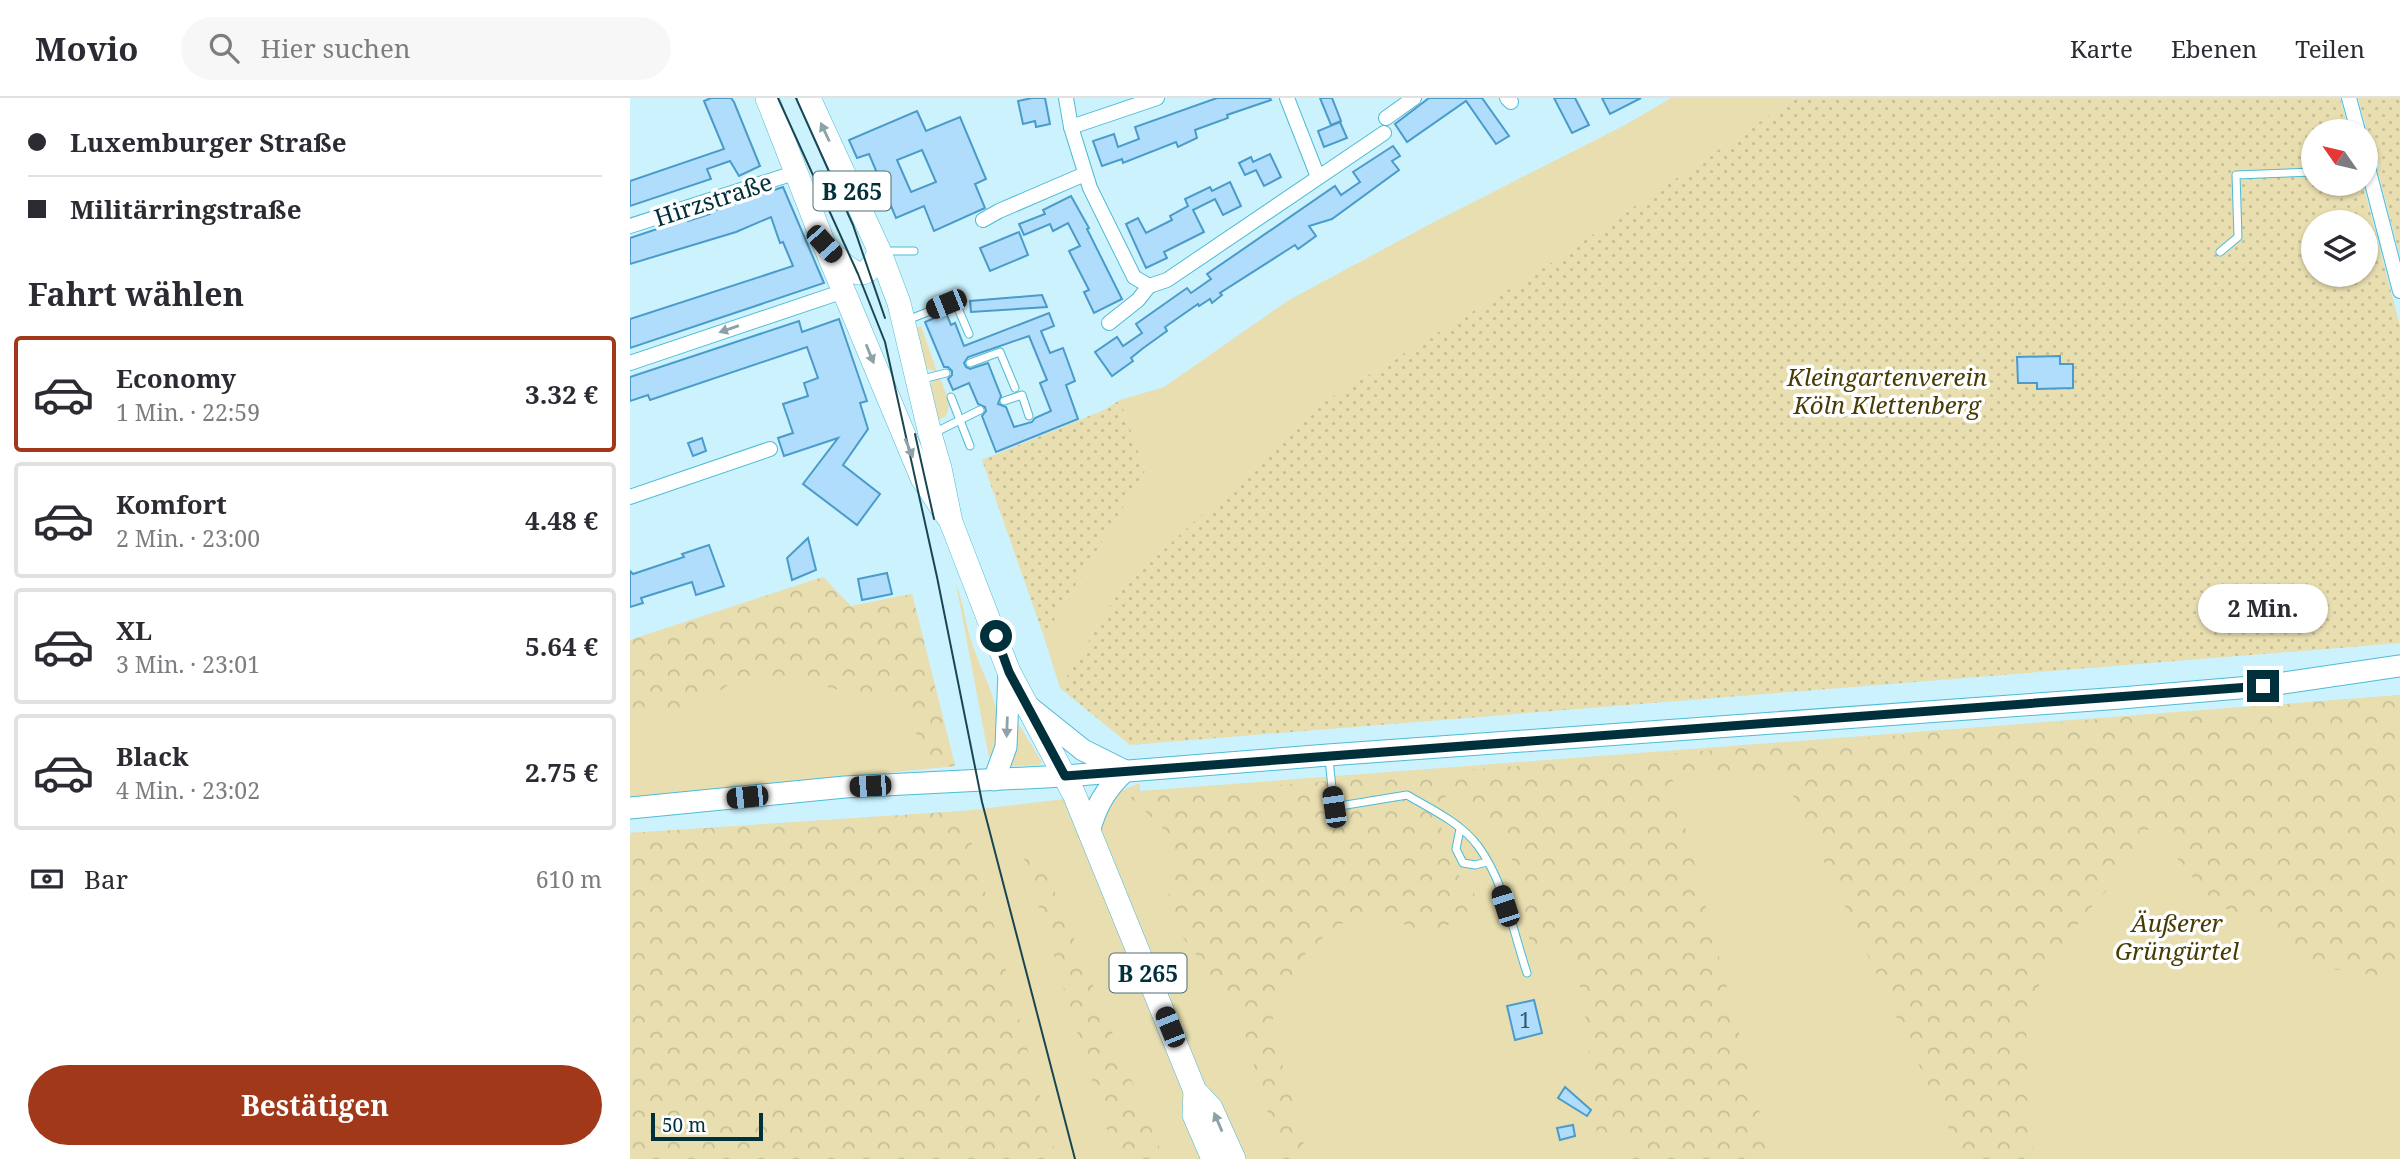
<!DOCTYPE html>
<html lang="de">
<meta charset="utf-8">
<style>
:root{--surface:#fff;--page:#f7f7f7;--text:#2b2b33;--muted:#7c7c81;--line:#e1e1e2;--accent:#a03819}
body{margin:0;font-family:"Noto Serif",serif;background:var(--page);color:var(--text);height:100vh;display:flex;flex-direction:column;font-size:26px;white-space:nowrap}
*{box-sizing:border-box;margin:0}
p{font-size:23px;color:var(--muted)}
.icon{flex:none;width:38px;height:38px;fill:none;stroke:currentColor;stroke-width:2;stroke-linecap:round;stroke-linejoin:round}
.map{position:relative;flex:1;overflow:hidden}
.drawer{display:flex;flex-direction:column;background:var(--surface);width:630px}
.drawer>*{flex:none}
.guide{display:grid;align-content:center;height:154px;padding:0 28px;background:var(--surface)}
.needle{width:46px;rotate:304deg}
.tools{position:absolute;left:1671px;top:21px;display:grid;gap:14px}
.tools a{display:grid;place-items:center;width:77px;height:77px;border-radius:50%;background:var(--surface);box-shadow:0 2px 5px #0004;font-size:35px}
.scale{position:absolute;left:21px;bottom:18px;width:112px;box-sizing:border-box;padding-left:7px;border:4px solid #00303b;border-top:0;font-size:19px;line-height:24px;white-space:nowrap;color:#00303b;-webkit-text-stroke:5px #fff;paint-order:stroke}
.end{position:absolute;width:32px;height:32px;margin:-16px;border:9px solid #00303b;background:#fff;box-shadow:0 0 0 4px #fff}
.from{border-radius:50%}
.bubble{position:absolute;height:49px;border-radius:24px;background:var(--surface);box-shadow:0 2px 5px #0004;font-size:23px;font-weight:700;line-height:49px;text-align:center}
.car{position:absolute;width:21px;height:42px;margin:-21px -10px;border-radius:9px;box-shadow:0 0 5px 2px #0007;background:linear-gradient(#222 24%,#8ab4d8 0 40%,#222 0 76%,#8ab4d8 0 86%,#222 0)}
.guide b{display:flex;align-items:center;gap:24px;height:66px;font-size:26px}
.guide b+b{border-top:2px solid var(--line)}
.guide i{width:18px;height:18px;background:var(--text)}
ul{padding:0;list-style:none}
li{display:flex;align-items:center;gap:21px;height:116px;margin:0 14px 10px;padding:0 14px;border:4px solid var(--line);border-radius:7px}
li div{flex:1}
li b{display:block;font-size:26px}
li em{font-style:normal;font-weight:700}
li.on{border-color:var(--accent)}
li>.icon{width:63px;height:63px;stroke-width:1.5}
h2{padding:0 28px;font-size:32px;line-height:84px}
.pay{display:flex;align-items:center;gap:18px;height:77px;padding:0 28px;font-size:26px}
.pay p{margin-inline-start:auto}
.button{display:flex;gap:14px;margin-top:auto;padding:14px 28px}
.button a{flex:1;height:80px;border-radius:42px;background:var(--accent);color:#fff;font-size:28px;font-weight:700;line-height:80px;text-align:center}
header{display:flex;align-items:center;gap:42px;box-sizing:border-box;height:98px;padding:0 35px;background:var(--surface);border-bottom:2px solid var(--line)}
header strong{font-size:33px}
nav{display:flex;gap:38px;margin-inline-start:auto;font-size:24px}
.search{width:490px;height:63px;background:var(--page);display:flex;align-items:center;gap:18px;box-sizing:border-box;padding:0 24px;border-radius:38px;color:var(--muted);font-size:26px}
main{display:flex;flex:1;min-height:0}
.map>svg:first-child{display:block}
</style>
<header>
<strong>Movio</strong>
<div class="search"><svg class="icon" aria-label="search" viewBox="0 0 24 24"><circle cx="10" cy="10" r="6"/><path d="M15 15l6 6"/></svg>Hier suchen</div>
<nav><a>Karte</a><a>Ebenen</a><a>Teilen</a></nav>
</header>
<main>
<section class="drawer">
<div class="guide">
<b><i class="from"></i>Luxemburger Straße</b>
<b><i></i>Militärringstraße</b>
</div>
<h2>Fahrt wählen</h2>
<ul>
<li class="on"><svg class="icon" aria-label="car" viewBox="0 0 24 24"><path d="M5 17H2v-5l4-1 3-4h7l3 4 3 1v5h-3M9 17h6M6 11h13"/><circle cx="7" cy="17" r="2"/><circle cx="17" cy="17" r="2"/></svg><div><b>Economy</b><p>1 Min. · 22:59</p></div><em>3.32 €</em></li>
<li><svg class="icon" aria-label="car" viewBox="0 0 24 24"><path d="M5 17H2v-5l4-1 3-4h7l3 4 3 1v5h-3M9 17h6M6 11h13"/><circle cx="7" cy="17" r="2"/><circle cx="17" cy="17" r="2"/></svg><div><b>Komfort</b><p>2 Min. · 23:00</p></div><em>4.48 €</em></li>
<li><svg class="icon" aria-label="car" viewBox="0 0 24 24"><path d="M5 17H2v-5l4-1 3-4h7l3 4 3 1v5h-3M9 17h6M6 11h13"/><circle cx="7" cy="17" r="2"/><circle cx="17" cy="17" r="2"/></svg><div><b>XL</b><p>3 Min. · 23:01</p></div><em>5.64 €</em></li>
<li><svg class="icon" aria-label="car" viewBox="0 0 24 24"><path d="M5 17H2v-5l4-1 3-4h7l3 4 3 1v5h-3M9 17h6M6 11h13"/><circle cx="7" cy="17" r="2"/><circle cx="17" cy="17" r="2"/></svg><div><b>Black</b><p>4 Min. · 23:02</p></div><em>2.75 €</em></li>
</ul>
<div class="pay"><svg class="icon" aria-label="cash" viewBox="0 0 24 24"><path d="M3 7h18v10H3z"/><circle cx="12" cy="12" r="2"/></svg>Bar<p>610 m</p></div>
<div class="button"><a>Bestätigen</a></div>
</section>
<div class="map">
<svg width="1770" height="1061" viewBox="0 0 1770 1061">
<defs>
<pattern id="forest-crowns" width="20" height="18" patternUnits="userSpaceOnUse" patternTransform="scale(1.75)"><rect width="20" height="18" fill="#e8deb0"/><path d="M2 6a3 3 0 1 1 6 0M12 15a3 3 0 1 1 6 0" fill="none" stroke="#c5bf98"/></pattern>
<pattern id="garden-dots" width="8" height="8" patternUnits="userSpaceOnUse" patternTransform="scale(1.75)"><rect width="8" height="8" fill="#e8deb0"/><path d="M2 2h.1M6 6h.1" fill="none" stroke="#c5bf98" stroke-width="1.8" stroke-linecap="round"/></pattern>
</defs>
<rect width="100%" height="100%" fill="#ccf2fd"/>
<g fill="#e8deb0">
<polygon points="1041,0 1165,0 906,175 694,304 490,492 430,590 414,539 515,373 490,302 534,289 659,202 804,124 995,27"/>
<polygon points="291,228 307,274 296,270 285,230"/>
<polygon points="310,280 318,301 319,308 316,318 305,324 299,289 303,283"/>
<polygon points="193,479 221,508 282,496 325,668 0,701 0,542"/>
<path d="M326,486C334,505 335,526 342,545C355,586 381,617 359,660Z"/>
<polygon points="1770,597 1770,1061 0,1061 0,735 333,713 486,695 510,685 510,693"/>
<polygon points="381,614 412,664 409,667 381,668 383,646"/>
</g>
<g fill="url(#forest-crowns)">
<polygon points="193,479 221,508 282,496 325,668 306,670 275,616 257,601 204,591 160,578 98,587 57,617 0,620 0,542"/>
<polygon points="1770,597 1770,876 1758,879 1695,870 1638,828 1587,807 1548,762 1544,731 1509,732 1511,743 1500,766 1452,820 1412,877 1396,933 1404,1061 1333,1061 1152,674 1040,672 1142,1061 1000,1061 991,1031 967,1037 953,896 935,850 904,853 884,802 898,794 870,738 817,697 807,709 817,755 826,774 854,808 799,837 762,821 708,826 668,863 641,925 678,1061 651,1061 609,915 546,830 538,804 541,774 547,759 540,737 500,699"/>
<polygon points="333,713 427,1061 0,1061 0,735"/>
<polygon points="410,758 534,1061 486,1061 394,760"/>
</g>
<g fill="url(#garden-dots)" fill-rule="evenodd">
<path d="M1165,0H1710L1719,33H1684V86H1733L1770,228V545L500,647L430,590L490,492L694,304L906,175ZM1684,124H1736V177H1684Z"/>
<polygon points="1728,0 1770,0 1770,158 1747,71 1750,68 1744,58"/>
<polygon points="490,302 515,373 414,539 352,362 474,312"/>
</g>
<g fill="#afddfb" stroke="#4a9bca" stroke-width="2" fill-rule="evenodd">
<polygon points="81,0 101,0 104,4 130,68 109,78 100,63 77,71 81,81 0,108 0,83 94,51 74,3"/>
<polygon points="402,0 415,0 420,26 406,29 405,23 393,26 388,3"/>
<polygon points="587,0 640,0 641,2 597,17 598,20 565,32 567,40 548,49 546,44 493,65 492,61 472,68 463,43 484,36 488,49 509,41 505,29"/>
<polygon points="690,0 702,0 711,23 701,27"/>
<polygon points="799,0 852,0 879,38 866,46 836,3 777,44 765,26"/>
<polygon points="924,0 945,0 959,27 942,35"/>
<polygon points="972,0 1011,0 980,16"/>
<path d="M287,13L296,33L330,19L356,81L345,86L355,110L304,133L294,108L266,120L239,56L227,60L219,42ZM292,52L306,84L281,94L267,62Z"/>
<polygon points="710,24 717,40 694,49 688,33"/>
<polygon points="763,48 770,58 762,63 769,72 702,121 679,128 686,138 668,151 665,147 590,195 592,197 582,205 580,201 569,208 568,206 535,229 537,233 512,251 501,260 503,263 482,278 465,254 487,239 493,248 512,235 506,226 557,190 561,195 581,181 577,176 705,88 711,97 730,84 723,74"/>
<polygon points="640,56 651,79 634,88 626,72 615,77 609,65 621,59 623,64"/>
<polygon points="600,84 611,108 593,117 585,101 563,112 574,134 534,154 537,160 516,170 496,126 508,120 516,135 542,122 540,118 558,108 555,101 580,89 582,93"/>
<polygon points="153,89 194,185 0,250 0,221 163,168 153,144 150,145 141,119 106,134 0,166 0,140 57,121 58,123 80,116 79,114"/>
<polygon points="441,98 459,130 457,131 492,201 464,215 454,194 459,192 439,153 450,148 438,125 423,133 420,126 394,137 389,126 415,116 413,112"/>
<polygon points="389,134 398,157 360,173 350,150"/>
<polygon points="412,197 417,209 341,214 340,203"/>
<path d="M316,215L321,227L325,225L334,248L419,215L424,228L411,233L420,255L433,250L445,283L436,287L448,321L366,354L352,318L356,313L355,309L348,306L339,285L323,292L318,281L322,277V273L318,269H314L295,224ZM399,238L417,282L410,285L421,313L405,320L402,324L384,329L376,309L368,306L371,298L358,265L340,271L336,269L334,265L338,259Z"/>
<polygon points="209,221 237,303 230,305 238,331 213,367 250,396 227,427 173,386 208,340 154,358 148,340 163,335 153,306 178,298 174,285 188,280 177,249 20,302 18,297 0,303 0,279 169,223 172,234"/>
<polygon points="1430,258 1430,266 1443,266 1443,290 1407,291 1407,285 1388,285 1387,259"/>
<polygon points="72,340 76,353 63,358 58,345"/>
<polygon points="178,440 186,472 162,482 157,460"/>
<polygon points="79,447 94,488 66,497 62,484 11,500 13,505 0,509 0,473 3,476 54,459 52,456"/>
<polygon points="257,475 262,496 232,502 228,481"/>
<polygon points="904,902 912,935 885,942 877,908"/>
<polygon points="935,989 961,1012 957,1018 928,1000"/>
<polygon points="943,1027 945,1038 930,1042 927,1030"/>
</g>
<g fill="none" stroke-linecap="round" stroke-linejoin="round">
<g stroke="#4dbbd5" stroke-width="9">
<g id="lane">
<polyline points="1590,154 1608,139 1606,77 1684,74"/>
<polyline points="255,156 261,153 284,153"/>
<polyline points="275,223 320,205 327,208 339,236"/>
<polyline points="340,265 370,254 385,290"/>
<polyline points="289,282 316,275"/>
<polyline points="321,299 340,348"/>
<polyline points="374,303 392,297 399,318"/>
<polyline points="304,335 350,312"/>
<path d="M699,661L704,709L777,697C801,711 831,725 848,748C874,783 883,833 897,875"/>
<polyline points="830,731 826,751 833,765 845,767 857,764"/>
</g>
</g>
<g stroke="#4dbbd5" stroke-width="16">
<g id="street">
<polyline points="436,0 441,29 460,90 504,179 519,188"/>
<polyline points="657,0 688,79"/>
<polyline points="877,0 881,4"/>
<polyline points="1719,0 1728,33"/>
<polyline points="756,20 784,0"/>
<polyline points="441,29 527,0"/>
<polyline points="1736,62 1770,193"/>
<polyline points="353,122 369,113 455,76"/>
<polyline points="0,128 167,74"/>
<polyline points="519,188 537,182 754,35"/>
<polyline points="479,225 508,202 519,188"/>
<polyline points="0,265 214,193"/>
<polyline points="0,399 140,351"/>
</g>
</g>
<g stroke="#4dbbd5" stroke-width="23">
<g id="secondary">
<polyline points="398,608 453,652 493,672"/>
<polyline points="364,682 376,649 379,574"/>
<polyline points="0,710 215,689 435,678 698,657 1491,600 1633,588 1770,568"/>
<path d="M459,734C466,708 475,692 495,673"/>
</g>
</g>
<g stroke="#4dbbd5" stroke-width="24">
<g id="primary">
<polyline points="137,0 194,146 292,380 317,418"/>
<polyline points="179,0 249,152 269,205 300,336 310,370 321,424 379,574 444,696 565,993 581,1010 604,1061"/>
<path d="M201,154C220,174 237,190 249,152"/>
<polyline points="565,993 564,1017 583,1061"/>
</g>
</g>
<use href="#lane" stroke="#fff" stroke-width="7"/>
<use href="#street" stroke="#fff" stroke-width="14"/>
<use href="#secondary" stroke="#fff" stroke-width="21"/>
<use href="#primary" stroke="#fff" stroke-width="23"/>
<g stroke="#184752" stroke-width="2">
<polyline points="148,0 228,176 255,244 307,479 352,704 445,1061"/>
<polyline points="166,0 223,127 255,220"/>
<polyline points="285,336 304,421"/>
</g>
</g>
<defs><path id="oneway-solid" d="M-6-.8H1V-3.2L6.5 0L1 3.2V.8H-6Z" transform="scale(1.75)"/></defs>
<g fill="#8ca2a7">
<use href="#oneway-solid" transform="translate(195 34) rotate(-115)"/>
<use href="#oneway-solid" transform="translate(99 231) rotate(161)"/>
<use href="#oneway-solid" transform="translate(240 256) rotate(68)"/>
<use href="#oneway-solid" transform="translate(279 350) rotate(67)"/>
<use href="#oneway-solid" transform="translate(377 629) rotate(92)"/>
<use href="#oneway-solid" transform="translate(588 1024) rotate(-113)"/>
</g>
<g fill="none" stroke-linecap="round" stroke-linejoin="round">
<polyline stroke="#00303b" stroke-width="9" points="366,538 379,574 435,678 1633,588"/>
</g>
<g text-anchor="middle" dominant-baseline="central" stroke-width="7" stroke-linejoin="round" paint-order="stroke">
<g font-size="21" fill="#2c5b6b">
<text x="895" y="922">1</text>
</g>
<g fill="#fff" stroke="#4c6e76" stroke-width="2">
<rect x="183.5" y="73.5" width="77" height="39" rx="5"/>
<rect x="479.5" y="855.5" width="77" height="39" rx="5"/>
</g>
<g font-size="23" font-weight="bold" fill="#00303b">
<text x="222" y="93">B 265</text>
<text x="518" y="875">B 265</text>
</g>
<g font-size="24" fill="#00303b" stroke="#fff">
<text transform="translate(83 101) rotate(-18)">Hirzstraße</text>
</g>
<g font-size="24" font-style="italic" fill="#473c04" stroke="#fff">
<text x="1257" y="278">Kleingartenverein<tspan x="1257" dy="28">Köln Klettenberg</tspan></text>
<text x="1547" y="824">Äußerer<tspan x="1547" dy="28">Grüngürtel</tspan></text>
</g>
</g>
</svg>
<div class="tools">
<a><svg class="needle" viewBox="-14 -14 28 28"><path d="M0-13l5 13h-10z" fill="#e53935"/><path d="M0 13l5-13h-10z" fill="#7c7c81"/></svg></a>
<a><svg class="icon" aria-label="layers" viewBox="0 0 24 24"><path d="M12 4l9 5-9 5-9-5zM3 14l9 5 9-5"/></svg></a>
</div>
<div class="scale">50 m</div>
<i class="end from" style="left:366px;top:538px"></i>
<i class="end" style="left:1633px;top:588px"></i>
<div class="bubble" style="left:1568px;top:486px;width:130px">2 Min.</div>
<i class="car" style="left:194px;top:146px;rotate:138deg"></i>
<i class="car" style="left:316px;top:206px;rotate:248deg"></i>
<i class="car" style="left:240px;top:688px;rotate:267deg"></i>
<i class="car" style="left:117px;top:699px;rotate:264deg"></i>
<i class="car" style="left:704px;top:709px;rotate:352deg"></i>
<i class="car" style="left:875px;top:808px;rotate:342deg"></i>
<i class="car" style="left:540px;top:929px;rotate:338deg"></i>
</div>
</main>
